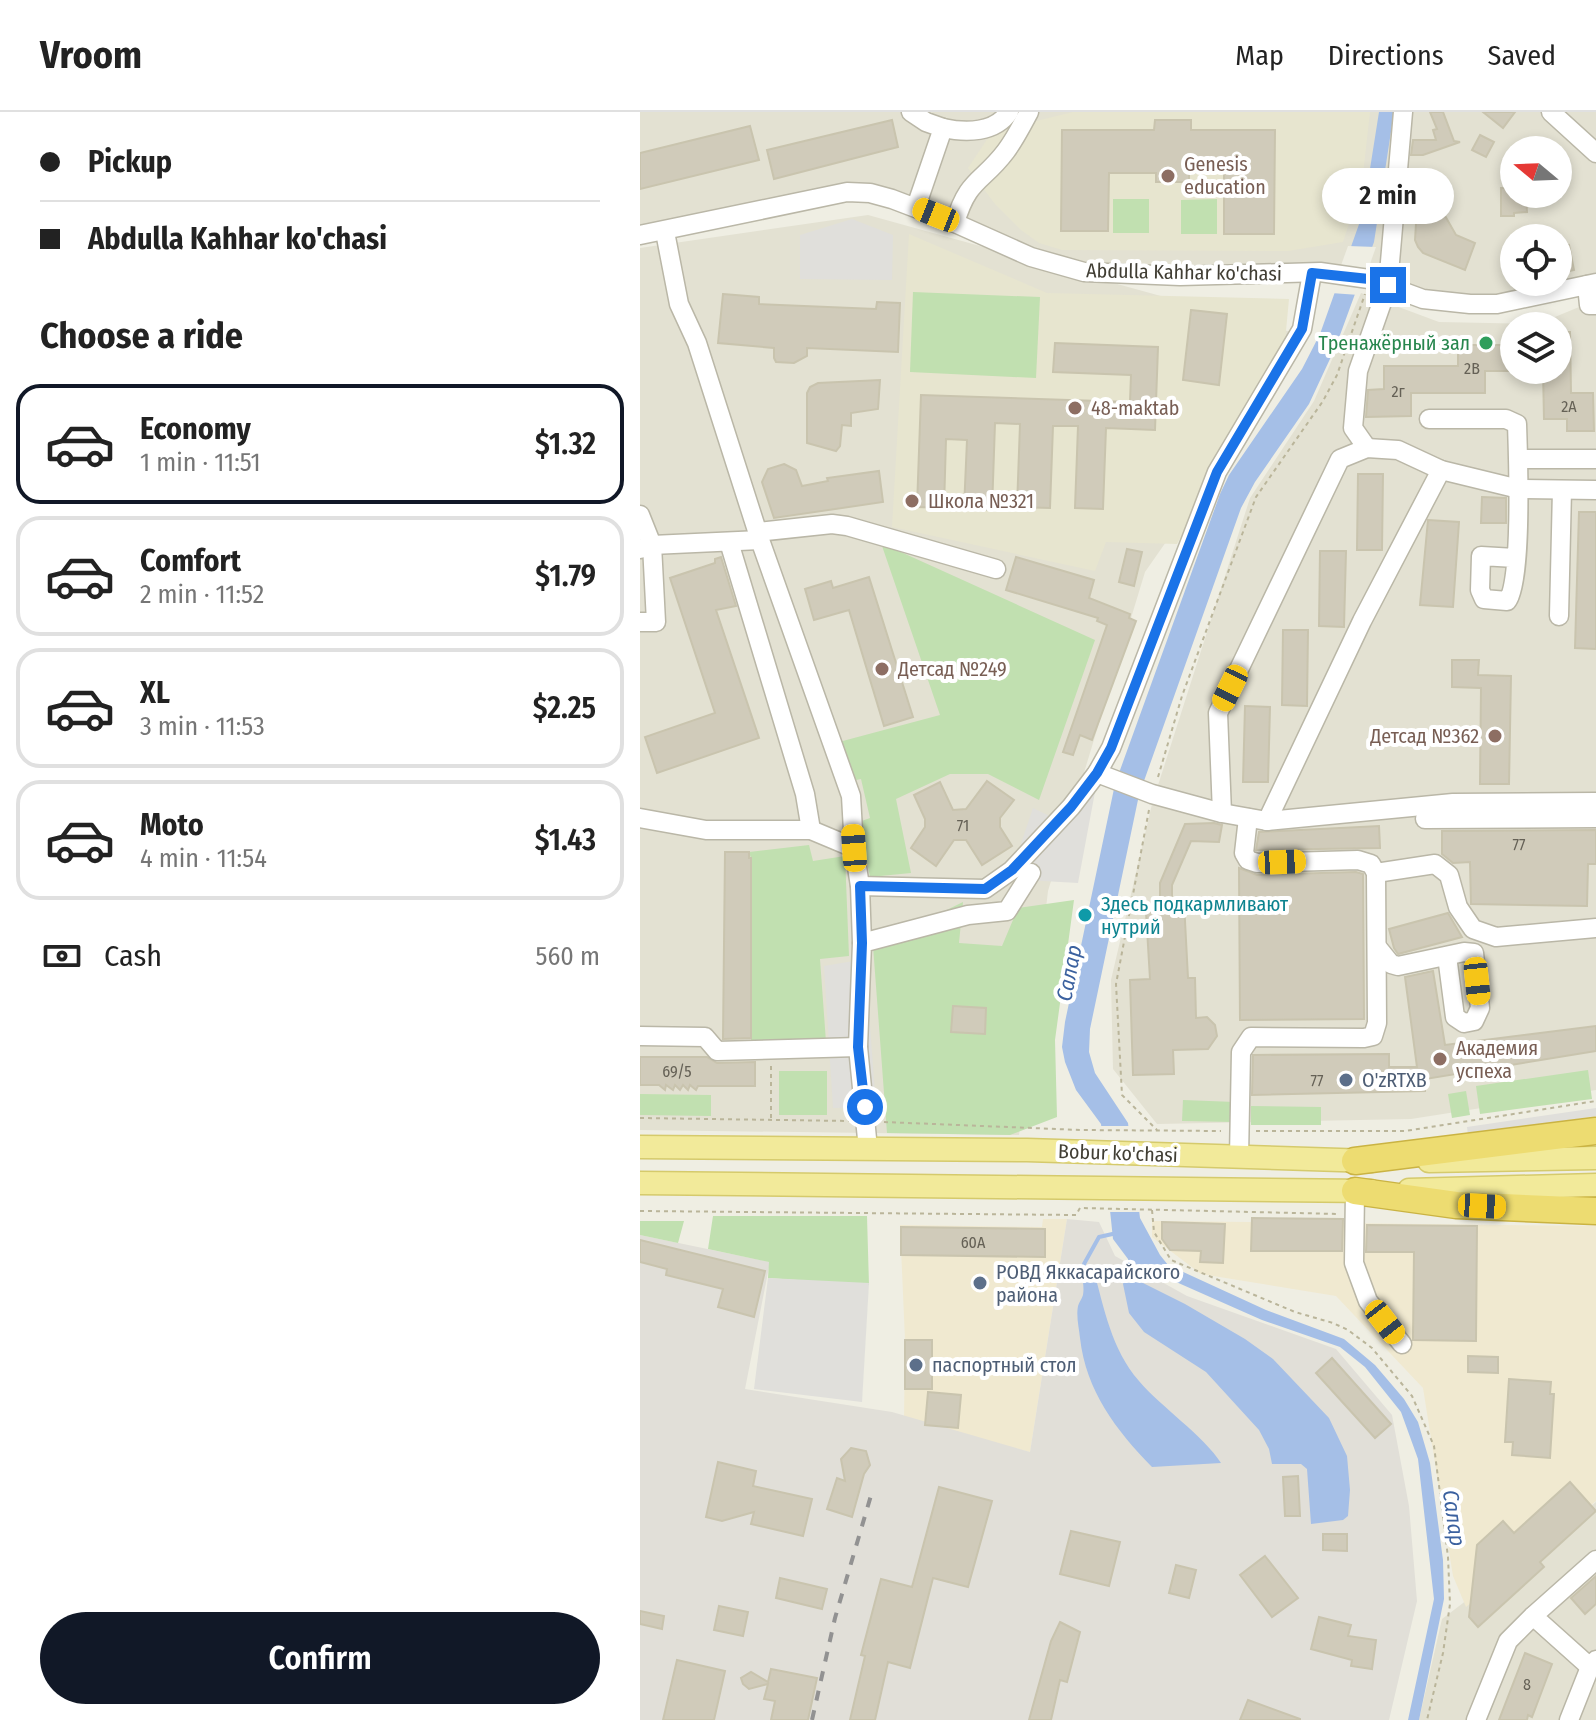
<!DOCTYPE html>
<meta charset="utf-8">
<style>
:root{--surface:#fff;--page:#f2f2f2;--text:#222;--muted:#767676;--line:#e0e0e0;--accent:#111827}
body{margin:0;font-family:"Fira Sans Condensed",sans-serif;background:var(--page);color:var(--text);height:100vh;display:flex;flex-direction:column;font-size:30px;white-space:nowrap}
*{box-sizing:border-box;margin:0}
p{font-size:26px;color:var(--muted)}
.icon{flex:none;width:44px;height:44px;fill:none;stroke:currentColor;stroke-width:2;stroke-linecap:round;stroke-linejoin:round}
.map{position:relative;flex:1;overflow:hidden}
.drawer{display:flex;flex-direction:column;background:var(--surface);width:640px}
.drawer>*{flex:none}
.banner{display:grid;align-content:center;height:176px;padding:0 40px;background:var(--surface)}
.needle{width:52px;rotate:289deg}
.buttons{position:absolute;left:860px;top:24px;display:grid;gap:16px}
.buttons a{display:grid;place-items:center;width:72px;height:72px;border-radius:50%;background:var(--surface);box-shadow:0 4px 12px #0003;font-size:40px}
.end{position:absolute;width:36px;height:36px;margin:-18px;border:10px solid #1a73e8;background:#fff;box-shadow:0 0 0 4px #fff}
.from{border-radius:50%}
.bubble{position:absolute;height:56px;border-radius:28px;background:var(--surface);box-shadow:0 4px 12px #0003;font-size:26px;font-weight:600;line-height:56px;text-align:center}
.car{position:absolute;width:24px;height:48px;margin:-24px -12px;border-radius:10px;box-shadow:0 0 6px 2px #0007;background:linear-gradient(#f5c518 24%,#345 0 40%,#f5c518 0 76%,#345 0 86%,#f5c518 0)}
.banner b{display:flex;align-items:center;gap:28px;height:76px;font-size:30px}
.banner b+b{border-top:2px solid var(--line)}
.banner i{width:20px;height:20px;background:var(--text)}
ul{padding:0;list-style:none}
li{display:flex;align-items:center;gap:24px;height:120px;margin:0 16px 12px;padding:0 24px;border:4px solid var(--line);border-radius:24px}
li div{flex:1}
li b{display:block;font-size:30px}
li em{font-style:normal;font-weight:600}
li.active{border-color:var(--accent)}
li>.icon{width:72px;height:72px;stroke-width:1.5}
h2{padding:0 40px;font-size:36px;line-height:96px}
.pay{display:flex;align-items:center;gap:20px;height:88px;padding:0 40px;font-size:30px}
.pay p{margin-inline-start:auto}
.button{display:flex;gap:16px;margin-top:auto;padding:16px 40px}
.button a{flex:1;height:92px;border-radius:48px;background:var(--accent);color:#fff;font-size:32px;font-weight:600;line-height:92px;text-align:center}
header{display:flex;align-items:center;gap:48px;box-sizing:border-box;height:112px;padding:0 40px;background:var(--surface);border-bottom:2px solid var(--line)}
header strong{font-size:38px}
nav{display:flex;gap:44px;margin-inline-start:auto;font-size:28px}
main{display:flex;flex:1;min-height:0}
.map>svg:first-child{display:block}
</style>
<header>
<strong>Vroom</strong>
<nav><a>Map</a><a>Directions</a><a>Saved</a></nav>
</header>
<main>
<section class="drawer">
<div class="banner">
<b><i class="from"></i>Pickup</b>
<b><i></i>Abdulla Kahhar ko'chasi</b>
</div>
<h2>Choose a ride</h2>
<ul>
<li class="active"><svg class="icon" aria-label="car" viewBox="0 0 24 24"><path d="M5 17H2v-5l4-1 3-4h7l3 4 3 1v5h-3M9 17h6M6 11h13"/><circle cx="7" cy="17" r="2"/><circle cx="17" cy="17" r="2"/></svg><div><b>Economy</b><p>1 min · 11:51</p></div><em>$1.32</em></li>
<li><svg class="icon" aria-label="car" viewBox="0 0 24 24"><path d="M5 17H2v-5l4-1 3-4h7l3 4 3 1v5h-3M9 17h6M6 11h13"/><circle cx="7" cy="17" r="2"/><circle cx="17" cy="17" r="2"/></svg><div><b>Comfort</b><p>2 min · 11:52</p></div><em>$1.79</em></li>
<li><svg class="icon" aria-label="car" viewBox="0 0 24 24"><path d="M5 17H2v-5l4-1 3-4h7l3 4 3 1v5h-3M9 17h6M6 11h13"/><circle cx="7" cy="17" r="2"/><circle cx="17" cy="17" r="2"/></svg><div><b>XL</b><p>3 min · 11:53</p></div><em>$2.25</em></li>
<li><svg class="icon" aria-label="car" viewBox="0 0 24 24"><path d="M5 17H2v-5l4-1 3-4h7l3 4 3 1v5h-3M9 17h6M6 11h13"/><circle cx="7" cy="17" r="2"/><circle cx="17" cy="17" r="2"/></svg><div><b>Moto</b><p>4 min · 11:54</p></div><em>$1.43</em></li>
</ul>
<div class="pay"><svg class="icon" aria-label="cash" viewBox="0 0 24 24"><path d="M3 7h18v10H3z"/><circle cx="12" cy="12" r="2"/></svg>Cash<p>560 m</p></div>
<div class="button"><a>Confirm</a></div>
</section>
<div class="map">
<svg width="956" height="1608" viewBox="0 0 956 1608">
<rect width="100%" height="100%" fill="#efeee3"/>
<g fill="#e3e1d2" fill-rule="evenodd">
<path d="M0,0H956V179L830,192L729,167L444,160L230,81L0,123ZM874,38H918V82H874ZM874,126H918V170H874Z"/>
<polygon points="228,103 669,225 505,460 408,779 379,1023 0,1018 0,136"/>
<path d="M721,181L799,210L898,212L956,188V978L771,1007L517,1012L473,957L471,868L512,692L610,386L674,289ZM874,214H918V258H874Z"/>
<polygon points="956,1390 956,1608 779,1608 802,1507"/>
</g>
<g fill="#f0e9d0">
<polygon points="403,1107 427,1107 390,1340 264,1309 265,1228 260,1113 402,1115"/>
<polygon points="512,1109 956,1114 956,1389 826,1495 813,1464 783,1276 696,1184 561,1162 512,1125"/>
</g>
<polygon fill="#e1dfd8" points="427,1107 459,1110 475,1144 547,1184 696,1237 752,1303 769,1394 777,1489 749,1608 0,1608 0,1123 130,1150 105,1277 252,1300 390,1340"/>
<g fill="#e7e5cf">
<polygon points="433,0 730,0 722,71 703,130 648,139 422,138 399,131 381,118 355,92 328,56 352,20"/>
<polygon points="269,122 407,181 649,187 644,240 579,353 537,432 466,430 455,459 252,415"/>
</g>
<g fill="#c1e0b0">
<rect x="473" y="87" width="36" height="34"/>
<polygon points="577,87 577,122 541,122 541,88"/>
<polygon points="273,180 400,185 396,266 270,260"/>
<polygon points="241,431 455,528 399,688 348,662 310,662 256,687 271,761 230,765 219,710 230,706 221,667 211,669 199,630 300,603"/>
<polygon points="169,733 173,749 205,744 209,844 180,847 186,930 111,933 111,746 109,740"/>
<polygon points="434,788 415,928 417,1005 370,1023 247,1021 233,834 323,790 319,831 362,834 378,796"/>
<polygon points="948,958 952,987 840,1002 836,974"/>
<rect x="139" y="959" width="48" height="44"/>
<polygon points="826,979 830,1003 812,1006 808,982"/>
<polygon points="0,982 71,983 71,1004 0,1003"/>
<polygon points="543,988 595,990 594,1010 542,1009"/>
<polygon points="611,994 681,995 681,1013 611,1013"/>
<polygon points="73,1104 227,1104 229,1173 128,1166 129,1150 68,1137"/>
<polygon points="0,1109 44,1109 38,1131 0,1123"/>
</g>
<g fill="#e0dfdb">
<polygon points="212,107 253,123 252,168 160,167 160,123"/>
<polygon points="443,674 455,680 438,771 386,768 372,758 393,696 416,707"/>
<polygon points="225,847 236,995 193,996 184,854"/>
<polygon points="956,996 956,1004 828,1023 827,1015"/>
<polygon points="128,1166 229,1171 222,1290 114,1277"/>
</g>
<g fill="#a5bfe7">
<polygon points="739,0 754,0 734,130 696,234 669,292 615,370 601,396 499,683 450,917 449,940 455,961 488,1011 500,1106 520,1143 528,1153 626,1198 704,1227 735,1253 764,1287 778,1310 790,1351 803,1448 804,1487 779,1608 768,1608 794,1487 778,1347 761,1300 725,1255 700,1235 622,1208 491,1150 497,1168 545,1192 605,1227 633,1247 689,1306 707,1344 710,1378 708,1404 703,1408 671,1412 667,1357 661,1352 632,1352 629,1337 619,1318 566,1260 504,1220 489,1201 483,1172 487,1162 488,1147 473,1127 461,1012 436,978 425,950 422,935 425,910 475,672 580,382 589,363 662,257 680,222 723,101"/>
<path d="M444,1152L453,1156C464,1195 471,1237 499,1269C521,1295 564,1324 581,1351L512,1355C476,1318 446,1279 440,1226C439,1216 436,1204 438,1194C439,1190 442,1187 443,1183C445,1172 440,1163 444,1152Z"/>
</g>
<g fill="#efeee3">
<polygon points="708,134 736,135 719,183 691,181"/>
<polygon points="457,1014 492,1014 504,1100 465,1100"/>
</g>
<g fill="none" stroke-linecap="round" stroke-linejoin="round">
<polyline stroke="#a5bfe7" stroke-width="4" points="444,1152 459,1125 477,1121"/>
</g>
<g fill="#d0cbba" stroke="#c9c4ae" stroke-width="2">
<polygon points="790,0 803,0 814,29 820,30 783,43 771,43 773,28 796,28 793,18 797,17"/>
<polygon points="843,0 875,0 863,16"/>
<polygon points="252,8 258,35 134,67 127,38"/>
<polygon points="515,8 551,8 551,18 635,18 634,122 584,122 584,61 549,61 549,70 516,70 516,61 469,61 468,119 421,119 422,18 514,18"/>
<polygon points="110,14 119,48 0,77 0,41"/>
<polygon points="840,23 854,30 846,45 832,38"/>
<polygon points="861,76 874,76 874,87 886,86 887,100 874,101 874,104 861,104"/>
<polygon points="778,79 805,81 804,102 816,123 835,131 825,158 783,141 778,135 775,128"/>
<polygon points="929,133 934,158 920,161 918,135"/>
<polygon points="83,182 119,185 119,192 236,197 237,190 260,191 258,240 167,236 167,244 154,251 136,250 134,246 134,236 78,231"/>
<polygon points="551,198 587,202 579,273 543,268"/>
<polygon points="918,220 930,220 931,281 953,281 954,319 927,319 927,307 904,307 903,258 918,258"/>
<polygon points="415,231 518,235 515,318 466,316 463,397 435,396 438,314 413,314 410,396 377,395 380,312 355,311 352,398 324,397 327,328 306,327 304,396 277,395 281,283 490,290 491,263 413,260"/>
<polygon points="818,233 874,233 874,259 845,259 845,281 771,281 771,304 726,305 728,278 744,277 744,254 818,254"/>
<polygon points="240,268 238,297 211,301 211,314 202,313 200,334 196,339 167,331 167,281 170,275 178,271"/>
<polygon points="144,352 156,358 162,374 188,369 187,366 239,359 243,390 134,406 122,370 128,357"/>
<polygon points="718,362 743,362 742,438 717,438"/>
<polygon points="842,385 866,386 866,411 841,411"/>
<polygon points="939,400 956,400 956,537 935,536"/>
<polygon points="788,408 819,410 813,495 780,493"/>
<polygon points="487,437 502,440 494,474 479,470"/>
<polygon points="680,439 706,439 704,515 679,514"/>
<polygon points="81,445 96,494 76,498 119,626 17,661 5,625 75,601 30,466 75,451 75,447"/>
<polygon points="376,445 454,468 449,486 490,502 489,506 496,509 452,628 440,623 433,643 423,640 467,513 457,509 458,506 366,478"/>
<polygon points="229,465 273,605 244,614 209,498 174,508 165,477 191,469 193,476"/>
<polygon points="643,518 668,518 667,594 642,593"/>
<polygon points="812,548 839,548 838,563 871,564 869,672 840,672 841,576 812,575"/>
<polygon points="605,594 630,595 628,670 603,670"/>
<polygon points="347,669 374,688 360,706 360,715 372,734 342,753 326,728 314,728 296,754 271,736 285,715 285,707 274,683 300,670 313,698 326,697"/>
<polygon points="574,711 582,713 579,730 551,729 532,773 532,791 544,790 548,866 555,866 556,906 567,905 575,913 577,924 568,937 533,938 534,962 493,963 490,868 510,867 506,800 520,800 520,771 545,712"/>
<polygon points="739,714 740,736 616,738 619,720"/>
<polygon points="956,718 956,752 948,752 947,794 831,792 830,750 813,751 802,742 802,719"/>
<polygon points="85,740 109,740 109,746 111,746 111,926 83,927"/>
<polygon points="599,756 617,763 716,760 723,762 724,907 600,908"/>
<polygon points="808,801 822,825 758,842 754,836 749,817"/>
<polygon points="793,859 805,933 956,914 956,939 785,967 785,979 612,983 613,943 749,942 749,955 777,955 765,865"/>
<polygon points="313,894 346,896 345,922 311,920"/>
<polygon points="0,945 67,945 77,951 115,950 115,974 58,974 56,978 50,973 48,978 43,973 40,978 35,973 33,978 26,973 25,978 19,973 0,973"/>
<polygon points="612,1106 703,1107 702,1139 611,1139"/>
<polygon points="522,1110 585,1112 583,1151 560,1150 561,1139 530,1138 522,1127"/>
<polygon points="727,1113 837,1114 836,1229 773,1228 774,1140 726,1140"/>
<polygon points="261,1115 405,1117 405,1145 261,1143"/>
<polygon points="0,1128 125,1159 114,1205 78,1195 83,1177 26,1163 27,1157 0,1150"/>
<rect x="265" y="1228" width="27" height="49"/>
<polygon points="828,1244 858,1245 858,1261 828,1260"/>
<polygon points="692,1246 751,1312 735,1326 676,1261"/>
<polygon points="869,1267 911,1270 910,1282 914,1282 910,1346 872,1343 873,1330 865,1330"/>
<polygon points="288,1280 321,1283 318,1316 285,1313"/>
<polygon points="211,1336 226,1339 230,1353 224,1362 212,1405 187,1397 197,1366 205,1369 201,1347"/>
<polygon points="78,1350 116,1359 113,1374 172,1387 163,1424 111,1412 114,1400 82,1409 66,1405"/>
<polygon points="658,1364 660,1404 645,1404 643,1365"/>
<polygon points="930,1370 956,1399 900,1450 904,1455 838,1515 829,1505 837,1433 863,1409 874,1421"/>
<polygon points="299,1375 352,1389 328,1475 293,1466 270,1556 248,1550 235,1608 210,1608 225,1544 221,1543 241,1467 272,1475"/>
<polygon points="431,1419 480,1430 469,1474 420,1462"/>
<polygon points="683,1422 707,1422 707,1439 683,1438"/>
<polygon points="625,1444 658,1486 632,1505 600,1463"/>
<polygon points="536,1453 556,1458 549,1486 529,1481"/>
<polygon points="956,1464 956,1492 945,1502 931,1486"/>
<polygon points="140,1466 187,1477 182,1497 136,1486"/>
<polygon points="79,1494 108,1500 103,1524 74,1518"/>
<polygon points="0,1499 24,1504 22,1517 0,1512"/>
<polygon points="679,1505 711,1513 708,1524 736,1528 732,1557 711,1554 712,1548 671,1537"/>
<polygon points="420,1510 440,1520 427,1570 420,1568 411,1608 389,1608 411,1529"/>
<polygon points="885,1541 912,1552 903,1576 892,1605 888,1603 887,1608 859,1608"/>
<polygon points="37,1548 85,1559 74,1608 23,1608"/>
<polygon points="131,1557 177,1566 168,1608 131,1608 135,1589 124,1587 128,1572 109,1577 103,1572 101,1566 111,1560 128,1570"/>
<polygon points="608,1588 660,1607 660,1608 600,1608"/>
</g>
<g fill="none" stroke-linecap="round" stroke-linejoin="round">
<g stroke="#bab7a7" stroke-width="21">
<g id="minor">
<polyline points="271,0 286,10 303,16 276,95"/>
<polyline points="911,0 956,41"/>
<path d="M303,16C326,21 355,21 369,0"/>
<path d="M315,111C328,66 342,71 366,39C375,27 382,13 389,0"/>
<polyline points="25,120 39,192 57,231 120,428 211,684 214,736 220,774 222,831"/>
<polyline points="0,123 207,80 230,81 252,87 315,111 391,145 444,160 540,164 680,160 729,167 783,187 830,192 857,192 956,171"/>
<polyline points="947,173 949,193 956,193"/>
<path d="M789,307H866L877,312C878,341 883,472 867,489L844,487L840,478L841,444L875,446"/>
<polyline points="727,336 713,316 718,259 748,173 763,0"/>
<polyline points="879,347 956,347"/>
<polyline points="0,403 12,433 16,510 0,510"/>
<polyline points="118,420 192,412 207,414 356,457"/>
<polyline points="89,430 165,682 171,718"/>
<polyline points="0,437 12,433 120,428"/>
<polyline points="919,504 922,378"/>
<polyline points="457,661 512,682 582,701 627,709 813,691 956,690"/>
<polyline points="582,701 578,601 700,347 727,336 758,338 801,358 879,377 956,378"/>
<polyline points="0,706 66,718 171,718 214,736"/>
<polyline points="785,707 956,706"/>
<polyline points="627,709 722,509 801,358"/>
<polyline points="736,761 795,752 809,763 818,795 833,817 856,825 956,816"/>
<polyline points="220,774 345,777 372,758 431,695 457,661 471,636 577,360 662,217 672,161"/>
<polyline points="738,836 751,852 758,854 824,840 834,841 840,896 834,909 824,911 815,905 807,844"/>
<polyline points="0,924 65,925 77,939 218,935"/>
<polyline points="228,1037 218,935 222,831 328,803 367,799 391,761"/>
<polyline points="599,1045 601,940 611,925 724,926 733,924 737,911 736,761 731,752 718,748 617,751 608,748 604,741 608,706"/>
<polyline points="715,1079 714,1151 728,1189 762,1232"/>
<polyline points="950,1555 893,1504 956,1448"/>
<polyline points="836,1608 868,1529 893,1504"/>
<polyline points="929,1608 950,1555 956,1548"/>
</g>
</g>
<g stroke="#d5ca6c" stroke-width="25">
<g id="major">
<polyline points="0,1035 387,1038 731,1049"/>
<polyline points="789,1049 956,1046"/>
<polyline points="0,1071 731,1079"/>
<polyline points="769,1078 956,1073"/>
</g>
</g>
<g stroke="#cab343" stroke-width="29">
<g id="highway">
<polyline points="715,1049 956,1019"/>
<polyline points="715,1079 816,1093 956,1099"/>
</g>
</g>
<g stroke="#bab59a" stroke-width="2" stroke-dasharray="4 4" stroke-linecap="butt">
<polyline points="518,665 542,584 616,385 683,289 697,263 725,182"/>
<polyline points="509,698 476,872 482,983 517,1018"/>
<polyline points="0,1006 209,1009"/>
<polyline points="131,1006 131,952"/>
<polyline points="244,1010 441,1018 581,1019"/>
<polyline points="616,1019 765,1019 956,989"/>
<polyline points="512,1098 514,1120 531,1148 655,1200 693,1211 708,1218 732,1236 772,1284 794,1334 808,1445 810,1492 803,1541 787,1608"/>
<polyline points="0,1099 436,1103 440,1096 699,1102"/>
</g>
<use href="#minor" stroke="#fff" stroke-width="18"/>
<use href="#major" stroke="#f2ea9a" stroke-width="22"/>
<use href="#highway" stroke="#eddc71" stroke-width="26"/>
<polyline stroke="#929292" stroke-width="4" stroke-dasharray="10 10" stroke-linecap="butt" points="172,1608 195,1506 232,1380"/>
</g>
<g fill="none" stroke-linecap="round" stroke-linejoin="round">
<polyline stroke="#1a73e8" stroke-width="10" points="225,995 218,935 222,831 220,774 345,777 372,758 431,695 457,661 471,636 577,360 662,217 672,161 729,167 748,173"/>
</g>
<g fill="#8d6e63" stroke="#fff" stroke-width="3">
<circle cx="528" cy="64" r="8"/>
<circle cx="435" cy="296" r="8"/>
<circle cx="272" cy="389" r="8"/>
<circle cx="242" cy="557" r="8"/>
<circle cx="855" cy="624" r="8"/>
<circle cx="800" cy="947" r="8"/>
</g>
<circle fill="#2e9e5b" stroke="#fff" stroke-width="3" cx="846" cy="231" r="8"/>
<circle fill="#0f9aa8" stroke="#fff" stroke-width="3" cx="445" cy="803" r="8"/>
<g fill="#5c6f8a" stroke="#fff" stroke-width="3">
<circle cx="706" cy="968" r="8"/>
<circle cx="340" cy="1171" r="8"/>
<circle cx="276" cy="1253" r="8"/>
</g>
<g text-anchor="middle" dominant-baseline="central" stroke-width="8" stroke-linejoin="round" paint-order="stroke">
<g font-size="16" fill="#656156">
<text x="832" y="256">2В</text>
<text x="758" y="279">2г</text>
<text x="929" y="294">2А</text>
<text x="323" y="713">71</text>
<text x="879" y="732">77</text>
<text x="37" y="959">69/5</text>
<text x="677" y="968">77</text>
<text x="333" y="1130">60A</text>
<text x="887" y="1572">8</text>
</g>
<g font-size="20" fill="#785e54" stroke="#fff" text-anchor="start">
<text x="544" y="52">Genesis<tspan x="544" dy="23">education</tspan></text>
<text x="451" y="296">48-maktab</text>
<text x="288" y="389">Школа №321</text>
<text x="258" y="557">Детсад №249</text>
<text x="839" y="624" text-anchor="end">Детсад №362</text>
<text x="816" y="936">Академия<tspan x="816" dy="23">успеха</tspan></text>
</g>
<g font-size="20" fill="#413e34" stroke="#fff">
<text transform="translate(544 160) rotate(1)">Abdulla Kahhar ko'chasi</text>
<text transform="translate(478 1041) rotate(2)">Bobur ko'chasi</text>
</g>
<g font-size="20" fill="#27864d" stroke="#fff" text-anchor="end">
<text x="830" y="231">Тренажёрный зал</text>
</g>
<g font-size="20" fill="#0d838f" stroke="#fff" text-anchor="start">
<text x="461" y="792">Здесь подкармливают<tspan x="461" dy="23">нутрий</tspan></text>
</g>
<g font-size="20" fill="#4e5e75" stroke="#fff" text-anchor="start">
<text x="722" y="968">O'zRTXB</text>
<text x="356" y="1160">РОВД Яккасарайского<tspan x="356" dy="23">района</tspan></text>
<text x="292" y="1253">паспортный стол</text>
</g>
<g font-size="22" font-style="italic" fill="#3b619f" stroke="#fff">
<text transform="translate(429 861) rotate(-79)">Салар</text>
<text transform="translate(814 1406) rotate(82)">Салар</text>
</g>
</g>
</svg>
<div class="buttons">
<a><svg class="needle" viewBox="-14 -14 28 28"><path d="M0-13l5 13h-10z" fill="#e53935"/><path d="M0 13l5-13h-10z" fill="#767676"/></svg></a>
<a><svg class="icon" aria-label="locate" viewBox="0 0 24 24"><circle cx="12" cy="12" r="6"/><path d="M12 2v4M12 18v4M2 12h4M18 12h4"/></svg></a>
<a><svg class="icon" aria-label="layers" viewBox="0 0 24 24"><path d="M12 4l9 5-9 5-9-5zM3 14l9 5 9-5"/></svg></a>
</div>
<i class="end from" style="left:225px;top:995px"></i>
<i class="end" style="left:748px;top:173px"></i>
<div class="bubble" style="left:682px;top:56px;width:132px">2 min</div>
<i class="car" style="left:296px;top:103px;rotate:292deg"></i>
<i class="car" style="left:590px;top:576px;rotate:206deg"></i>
<i class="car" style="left:214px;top:736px;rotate:356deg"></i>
<i class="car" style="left:642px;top:750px;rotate:88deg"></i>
<i class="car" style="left:837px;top:869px;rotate:174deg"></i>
<i class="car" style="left:842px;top:1094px;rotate:93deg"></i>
<i class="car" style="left:745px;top:1210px;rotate:142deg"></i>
</div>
</main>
